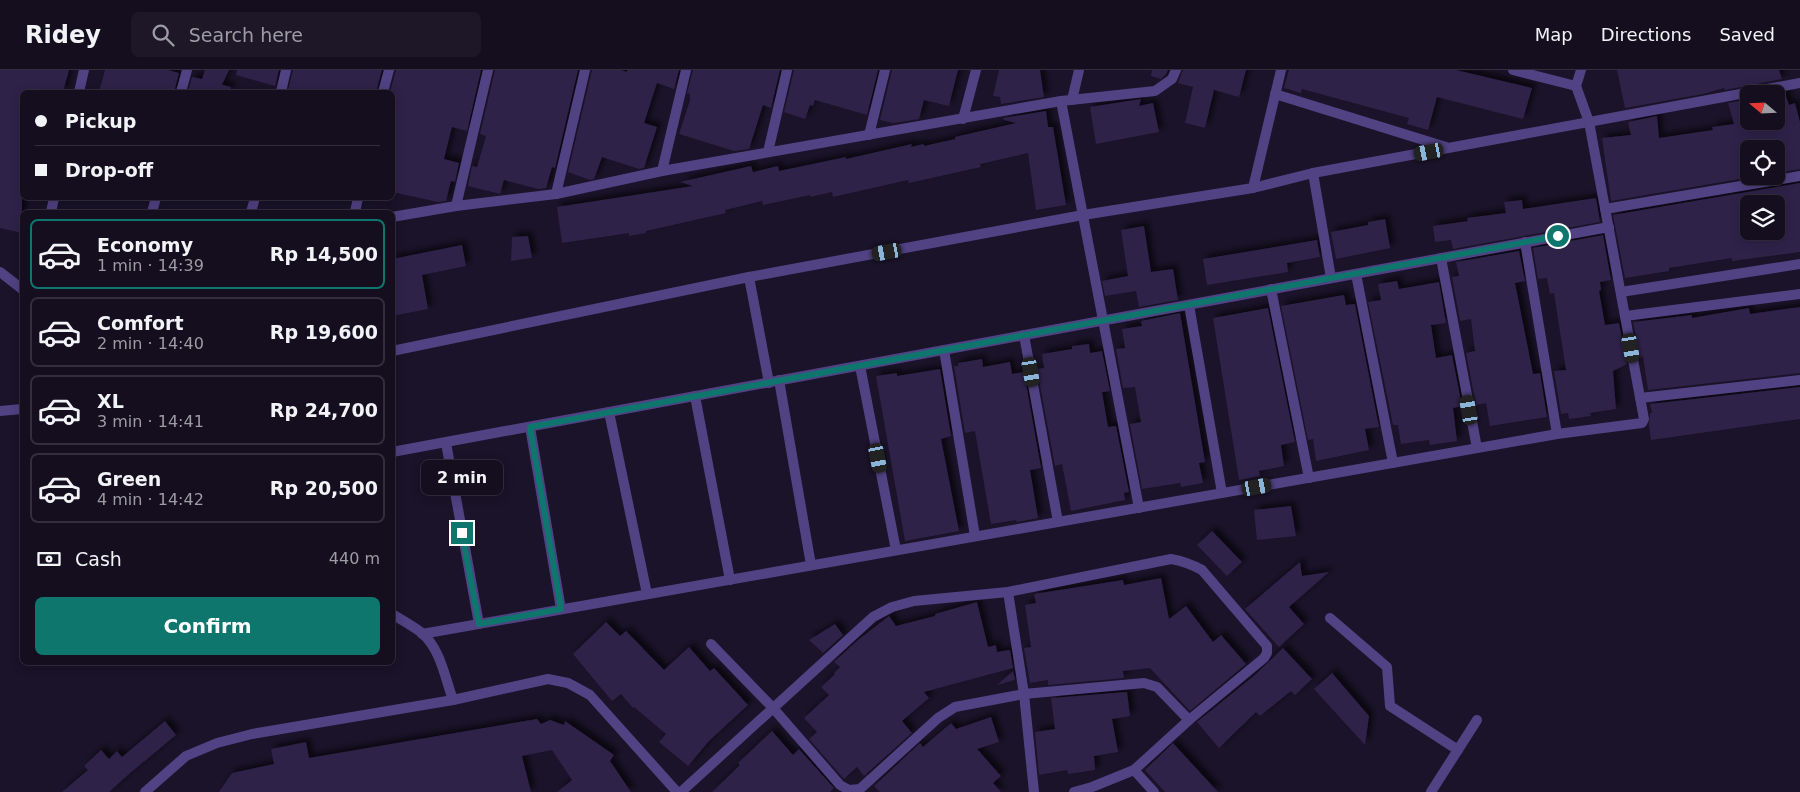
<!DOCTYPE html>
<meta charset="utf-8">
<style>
:root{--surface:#140e1f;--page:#1d1728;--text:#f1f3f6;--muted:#9d9ca4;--line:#332e3d;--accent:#0f766e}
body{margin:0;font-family:"DejaVu Sans",sans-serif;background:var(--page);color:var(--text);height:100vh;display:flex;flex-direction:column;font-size:19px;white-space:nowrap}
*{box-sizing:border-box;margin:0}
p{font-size:16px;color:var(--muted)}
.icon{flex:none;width:28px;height:28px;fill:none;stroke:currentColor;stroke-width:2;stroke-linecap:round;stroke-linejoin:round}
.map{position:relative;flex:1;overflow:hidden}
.sheet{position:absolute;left:20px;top:140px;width:375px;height:455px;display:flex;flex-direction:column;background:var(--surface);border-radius:8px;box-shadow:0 2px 12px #0003,0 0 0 1px var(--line)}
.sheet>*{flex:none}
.hud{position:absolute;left:20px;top:20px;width:375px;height:110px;border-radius:8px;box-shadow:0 2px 12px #0003,0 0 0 1px var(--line);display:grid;align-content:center;height:110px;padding:0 15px;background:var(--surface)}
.needle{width:32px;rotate:289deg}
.fabs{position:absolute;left:1740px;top:15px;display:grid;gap:10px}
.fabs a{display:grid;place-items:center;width:45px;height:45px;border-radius:8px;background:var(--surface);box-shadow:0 2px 12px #0003,0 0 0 1px var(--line);font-size:25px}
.end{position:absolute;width:22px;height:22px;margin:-11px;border:6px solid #0f766e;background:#fff;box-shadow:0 0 0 2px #fff}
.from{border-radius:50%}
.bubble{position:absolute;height:35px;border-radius:8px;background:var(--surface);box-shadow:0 2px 12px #0003,0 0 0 1px var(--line);font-size:16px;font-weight:600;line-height:35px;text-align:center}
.car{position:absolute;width:15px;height:30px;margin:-15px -8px;border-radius:6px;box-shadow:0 0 4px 1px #0007;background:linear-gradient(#222 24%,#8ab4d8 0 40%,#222 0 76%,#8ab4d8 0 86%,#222 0)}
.hud b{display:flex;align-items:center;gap:18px;height:48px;font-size:19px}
.hud b+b{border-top:1px solid var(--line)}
.hud i{width:12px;height:12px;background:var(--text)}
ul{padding:9px 0 0;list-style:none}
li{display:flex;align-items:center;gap:15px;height:70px;margin:0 10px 8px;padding:0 5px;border:2px solid var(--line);border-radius:8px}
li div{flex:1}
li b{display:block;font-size:19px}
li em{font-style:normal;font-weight:600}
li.on{border-color:var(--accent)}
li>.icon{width:45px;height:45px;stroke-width:1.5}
.pay{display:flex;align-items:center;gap:12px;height:55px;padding:0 15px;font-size:19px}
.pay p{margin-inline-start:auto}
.primary-button{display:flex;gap:10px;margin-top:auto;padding:10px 15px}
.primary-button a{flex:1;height:58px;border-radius:8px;background:var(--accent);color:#fff;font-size:20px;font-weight:600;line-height:58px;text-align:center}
header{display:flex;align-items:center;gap:30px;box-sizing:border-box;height:70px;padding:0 25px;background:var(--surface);border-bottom:1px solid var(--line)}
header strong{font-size:24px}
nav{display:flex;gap:28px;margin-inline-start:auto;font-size:18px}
.search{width:350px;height:45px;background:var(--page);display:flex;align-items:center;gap:12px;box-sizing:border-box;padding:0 18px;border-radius:8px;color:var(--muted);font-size:19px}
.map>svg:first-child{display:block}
</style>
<header>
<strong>Ridey</strong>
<div class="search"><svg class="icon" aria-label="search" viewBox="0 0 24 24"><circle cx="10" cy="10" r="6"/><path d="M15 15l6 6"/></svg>Search here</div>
<nav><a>Map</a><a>Directions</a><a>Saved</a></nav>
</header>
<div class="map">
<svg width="1800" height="722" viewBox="0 0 1800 722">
<defs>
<filter id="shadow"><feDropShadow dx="4.5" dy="-4.5" stdDeviation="2.5" flood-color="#0009"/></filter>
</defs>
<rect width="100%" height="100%" fill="#1a1329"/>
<g fill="#2f2148" fill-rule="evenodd" filter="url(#shadow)">
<polygon points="0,0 69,0 63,22 22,22 22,163 0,158"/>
<polygon points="105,0 168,0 179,3 174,22 99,22"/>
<polygon points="205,0 229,0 222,15 231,17 230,22 188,22 192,7 202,9"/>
<polygon points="237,0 279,0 275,16 236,5"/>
<polygon points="293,0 382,0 376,22 297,22 288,20"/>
<polygon points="396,0 481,0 467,61 452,57 444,89 459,93 455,112 451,111 446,131 438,132 392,122 392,22 390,22"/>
<polygon points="495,0 578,0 555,98 552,97 546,118 538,119 504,110 500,124 468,116 472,96 477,97 486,66 480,64"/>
<polygon points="592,0 621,0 627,2 627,0 679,0 674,19 657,13 644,53 657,57 644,98 639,99 602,87 594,109 590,110 568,102"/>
<polygon points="693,0 780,0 771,38 763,35 749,79 734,81 679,64 690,30 690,24 687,23"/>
<polygon points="794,0 878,0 867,45 815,30 813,36 810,35 805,49 784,42"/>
<polygon points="892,0 958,0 949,36 924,30 919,49 894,53 880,50"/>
<polygon points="999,0 1040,0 1044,27 1001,34 1000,27 993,26"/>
<polygon points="1152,0 1168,0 1166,4 1161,9 1151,6"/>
<polygon points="1183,0 1246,0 1239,27 1214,20 1205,58 1185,53 1193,17 1178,13"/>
<polygon points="1289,0 1456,0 1532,18 1523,49 1437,27 1428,60 1407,54 1409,48 1302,19 1301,23 1284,18"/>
<polygon points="1617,0 1779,0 1782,9 1725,20 1724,18 1703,24 1625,38"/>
<polygon points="1785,23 1789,35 1795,33 1800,52 1800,99 1776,103 1776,79 1749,79 1749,106 1757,106 1611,131 1602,68 1631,65 1628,52 1657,46 1659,68 1713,60 1712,57 1734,54 1728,33 1749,29 1749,51 1776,51 1776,24"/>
<polygon points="1141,29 1139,36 1153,33 1159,62 1096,74 1090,37"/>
<polygon points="1046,41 1048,57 1053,57 1066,135 1036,140 1028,83 980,94 981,97 909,113 908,110 833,127 832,122 810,127 810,125 763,135 762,131 725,140 726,143 646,161 646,163 629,166 629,163 562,173 557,137 693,116 680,112 751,96 753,102 778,96 779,101 846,87 846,89 912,74 911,77 924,74 924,76 955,69 955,67 1016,53 1004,50 1003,48"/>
<path d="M1800,113V182L1732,191V188L1669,198V201L1625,208L1613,145ZM1749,134H1776V161H1749Z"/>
<polygon points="1596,128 1600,152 1453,179 1451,170 1435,172 1433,156 1468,151 1467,148 1506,143 1504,132 1522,130 1523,139"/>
<polygon points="1385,149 1390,178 1336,189 1331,162 1368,155 1368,152"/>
<polygon points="1144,156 1151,202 1173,199 1178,230 1139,237 1136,221 1105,226 1102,211 1128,206 1121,160"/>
<polygon points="1603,165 1611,210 1600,212 1601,220 1599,221 1605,255 1619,253 1627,294 1613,301 1616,339 1590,343 1591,346 1569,349 1568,343 1561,344 1554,301 1566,300 1554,223 1550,224 1547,208 1538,209 1533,178"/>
<polygon points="528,166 532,188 511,191 512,167"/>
<polygon points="1317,170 1320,187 1287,193 1288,202 1207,215 1203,189"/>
<polygon points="462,175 466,196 422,205 428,239 392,246 392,189"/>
<polygon points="1519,181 1525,211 1515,213 1533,304 1540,303 1547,347 1490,356 1486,333 1476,335 1466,283 1475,281 1471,249 1460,251 1452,207 1459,206 1456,192"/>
<polygon points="1397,211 1399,219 1439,212 1446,253 1431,255 1436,288 1452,285 1462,336 1453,338 1457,371 1430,375 1429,370 1401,374 1398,355 1393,355 1368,232 1381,230 1378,214"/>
<polygon points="1344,225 1346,235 1355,234 1379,357 1365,359 1369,380 1316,391 1313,369 1308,370 1281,236"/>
<polygon points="1800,237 1800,303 1648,320 1643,286 1640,288 1633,252 1692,245 1692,248 1749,238 1750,244"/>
<polygon points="1268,238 1295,372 1281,375 1284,396 1259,401 1260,406 1239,410 1213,248"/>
<polygon points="1180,243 1205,392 1199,393 1203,413 1181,417 1180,413 1142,419 1130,354 1141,352 1135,317 1123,318 1116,279 1125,278 1122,259 1142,256 1141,251"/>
<polygon points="1089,274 1090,283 1102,281 1110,321 1102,322 1108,357 1116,356 1129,422 1124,423 1125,430 1071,441 1062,394 1055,396 1037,299 1044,298 1042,284 1072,279 1072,276"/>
<polygon points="982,289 983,297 1010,292 1012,304 1024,302 1041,398 1030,400 1038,448 1017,452 1016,450 991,454 975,361 965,363 954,296 958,296 958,293"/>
<polygon points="940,299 951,366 941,369 959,461 905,471 876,306 897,303 897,306"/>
<polygon points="1800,317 1800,349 1651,370 1649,354 1650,343 1652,343 1650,334"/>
<polygon points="1291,436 1296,466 1257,470 1254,440"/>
<polygon points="1212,461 1242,492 1227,506 1197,475"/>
<polygon points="1300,492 1302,506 1329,502 1289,537 1304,554 1279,577 1245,539"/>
<polygon points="1161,508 1169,549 1186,536 1213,572 1221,565 1246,594 1190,641 1150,598 1123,601 1124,608 1048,615 1048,610 1030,613 1024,578 1031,577 1025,535 1036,533 1034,524 1123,510 1124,515"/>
<polygon points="977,532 988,577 996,575 997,582 1010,580 1013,598 924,622 929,628 902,651 912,663 864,706 857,697 844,709 809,669 817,662 804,648 829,625 821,617 835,604 834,603 840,597 834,592 858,570 889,546 896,556 935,546 935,544"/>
<polygon points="606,552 620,566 626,561 664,600 689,577 710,601 714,598 748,635 709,671 688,696 659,672 666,664 634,637 633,638 621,624 612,631 573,584"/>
<polygon points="835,554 843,565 823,583 809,570"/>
<polygon points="1283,578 1312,609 1295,625 1291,621 1260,646 1256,642 1219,678 1197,652 1255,605"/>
<polygon points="1013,601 1015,610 997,615"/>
<polygon points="1332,603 1369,646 1365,675 1314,619"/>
<polygon points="1127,622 1130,646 1112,649 1118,682 1094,686 1095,700 1068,704 1067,700 1039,705 1035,662 1055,659 1051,628"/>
<polygon points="991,647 999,672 977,679 1001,706 993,713 1001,722 880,722 874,716 920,673 923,677 951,653 956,659"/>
<polygon points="537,649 541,654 550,650 564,655 565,651 614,685 610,691 631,722 557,722 572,710 552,680 522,686 531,722 219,722 232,703 274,694 271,679 306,672 309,688"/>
<polygon points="165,651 176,665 129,704 109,722 62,722 88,700 84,696 101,680 109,689 117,681 122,687"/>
<polygon points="772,661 793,685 799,679 834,718 830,722 712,722 740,695 738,693"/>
<polygon points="1173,673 1218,722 1165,722 1145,700"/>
</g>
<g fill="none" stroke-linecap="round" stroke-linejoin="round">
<g stroke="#504283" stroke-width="10">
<polyline points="1513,0 1576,16"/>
<polyline points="79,22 84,0"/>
<polyline points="181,22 187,0"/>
<polyline points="281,22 286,0"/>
<polyline points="383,22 389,0"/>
<polyline points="1275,24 1446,77"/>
<polyline points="1072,30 1079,0"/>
<polyline points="1061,31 1139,438"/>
<polyline points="963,49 976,0"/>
<polyline points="869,65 885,0"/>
<polyline points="768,82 787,0"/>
<polyline points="662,101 686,0"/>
<polyline points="1313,103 1331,208"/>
<polyline points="1253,118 1281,0"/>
<polyline points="556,124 585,0"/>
<polyline points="456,136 488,0"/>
<polyline points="1605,139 1800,106"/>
<polyline points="51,142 54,128"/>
<polyline points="152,142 156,128"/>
<polyline points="251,142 255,128"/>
<polyline points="355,142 358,128"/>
<polyline points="392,147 456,136 556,124 662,101 1061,31 1155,21 1172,9 1176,0"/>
<polyline points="1525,172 1557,364"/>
<polyline points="1441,188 1477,378"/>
<polyline points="0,202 22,219"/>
<polyline points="1356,204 1393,393"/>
<polyline points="749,207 769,313"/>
<polyline points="1271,219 1309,408"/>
<polyline points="1621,222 1800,194"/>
<polyline points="1189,235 1222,423"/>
<polyline points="1625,246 1800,224"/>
<polyline points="1024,265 1058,452"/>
<polyline points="944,280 975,466"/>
<polyline points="392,281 749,207 1083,145 1253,118 1313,103 1800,13"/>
<polyline points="860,296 896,480"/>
<polyline points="779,310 811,495"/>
<polyline points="695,326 730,510"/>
<polyline points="1640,328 1800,310"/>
<polyline points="0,341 22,339"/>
<polyline points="609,342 647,524"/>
<polyline points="530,357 561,539"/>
<polyline points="446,373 479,554"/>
<polyline points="392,382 1609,157"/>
<polyline points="1008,522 1024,624 1034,722"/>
<path d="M392,544C402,550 413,556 422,563C441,580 445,608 453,630"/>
<polyline points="1330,548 1387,597 1390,636 1458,680"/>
<polyline points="422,564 1557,364 1642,353 1644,349 1589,52 1576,16 1581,0"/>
<polyline points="711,574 773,638 840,715 849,720 860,719 938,648 955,637 1024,624 1144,613 1157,617 1189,650"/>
<polyline points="1134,700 1154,722"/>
<polyline points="145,722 186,686 217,673 252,664 453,630 548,609 568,613 590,625 677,722"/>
<path d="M681,722L873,547L892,537L914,531L1008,522L1171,489C1183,491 1191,494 1202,500L1267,576V583L1264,588L1189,650L1134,700L1092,717L1074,722"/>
<polyline points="1431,722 1477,650"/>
</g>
</g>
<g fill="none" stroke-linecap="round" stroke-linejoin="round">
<polyline stroke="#0f766e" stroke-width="6" points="462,463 479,554 561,539 530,357 1558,166"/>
</g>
</svg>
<div class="fabs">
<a><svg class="needle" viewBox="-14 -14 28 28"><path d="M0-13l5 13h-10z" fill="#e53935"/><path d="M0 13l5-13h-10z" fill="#9d9ca4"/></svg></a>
<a><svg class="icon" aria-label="locate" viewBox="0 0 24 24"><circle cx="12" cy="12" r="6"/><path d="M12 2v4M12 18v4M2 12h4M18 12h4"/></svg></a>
<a><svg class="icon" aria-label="layers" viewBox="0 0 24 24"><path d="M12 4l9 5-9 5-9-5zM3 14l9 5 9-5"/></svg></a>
</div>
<i class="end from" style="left:1558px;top:166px"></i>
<i class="end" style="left:462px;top:463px"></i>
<div class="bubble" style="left:421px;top:390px;width:82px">2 min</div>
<i class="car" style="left:1429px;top:82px;rotate:259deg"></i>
<i class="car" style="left:887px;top:182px;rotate:260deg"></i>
<i class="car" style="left:1631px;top:278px;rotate:170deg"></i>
<i class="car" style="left:1031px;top:302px;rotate:170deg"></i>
<i class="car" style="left:1469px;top:340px;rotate:350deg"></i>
<i class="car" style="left:878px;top:388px;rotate:169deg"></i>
<i class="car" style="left:1257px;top:417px;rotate:80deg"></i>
<div class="hud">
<b><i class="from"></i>Pickup</b>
<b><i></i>Drop-off</b>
</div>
<section class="sheet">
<ul>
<li class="on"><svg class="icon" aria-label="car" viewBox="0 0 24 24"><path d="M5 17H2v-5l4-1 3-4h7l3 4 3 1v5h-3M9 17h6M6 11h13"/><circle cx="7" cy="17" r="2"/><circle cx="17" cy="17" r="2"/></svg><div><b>Economy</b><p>1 min · 14:39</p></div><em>Rp 14,500</em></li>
<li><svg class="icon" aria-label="car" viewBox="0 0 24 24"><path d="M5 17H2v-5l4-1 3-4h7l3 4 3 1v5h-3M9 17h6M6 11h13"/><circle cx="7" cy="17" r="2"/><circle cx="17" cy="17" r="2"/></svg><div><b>Comfort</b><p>2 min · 14:40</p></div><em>Rp 19,600</em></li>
<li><svg class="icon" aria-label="car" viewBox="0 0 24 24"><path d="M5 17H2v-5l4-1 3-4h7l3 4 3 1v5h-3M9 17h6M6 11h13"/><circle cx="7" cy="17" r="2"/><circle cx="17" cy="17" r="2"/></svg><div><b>XL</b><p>3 min · 14:41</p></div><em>Rp 24,700</em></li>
<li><svg class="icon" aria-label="car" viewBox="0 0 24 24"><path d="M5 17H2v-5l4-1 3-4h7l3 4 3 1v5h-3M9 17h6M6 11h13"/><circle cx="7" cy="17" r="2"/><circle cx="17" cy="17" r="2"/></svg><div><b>Green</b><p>4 min · 14:42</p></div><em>Rp 20,500</em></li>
</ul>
<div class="pay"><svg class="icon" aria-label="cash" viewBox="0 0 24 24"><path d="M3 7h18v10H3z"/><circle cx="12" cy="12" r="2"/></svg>Cash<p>440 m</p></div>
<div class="primary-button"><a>Confirm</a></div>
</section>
</div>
